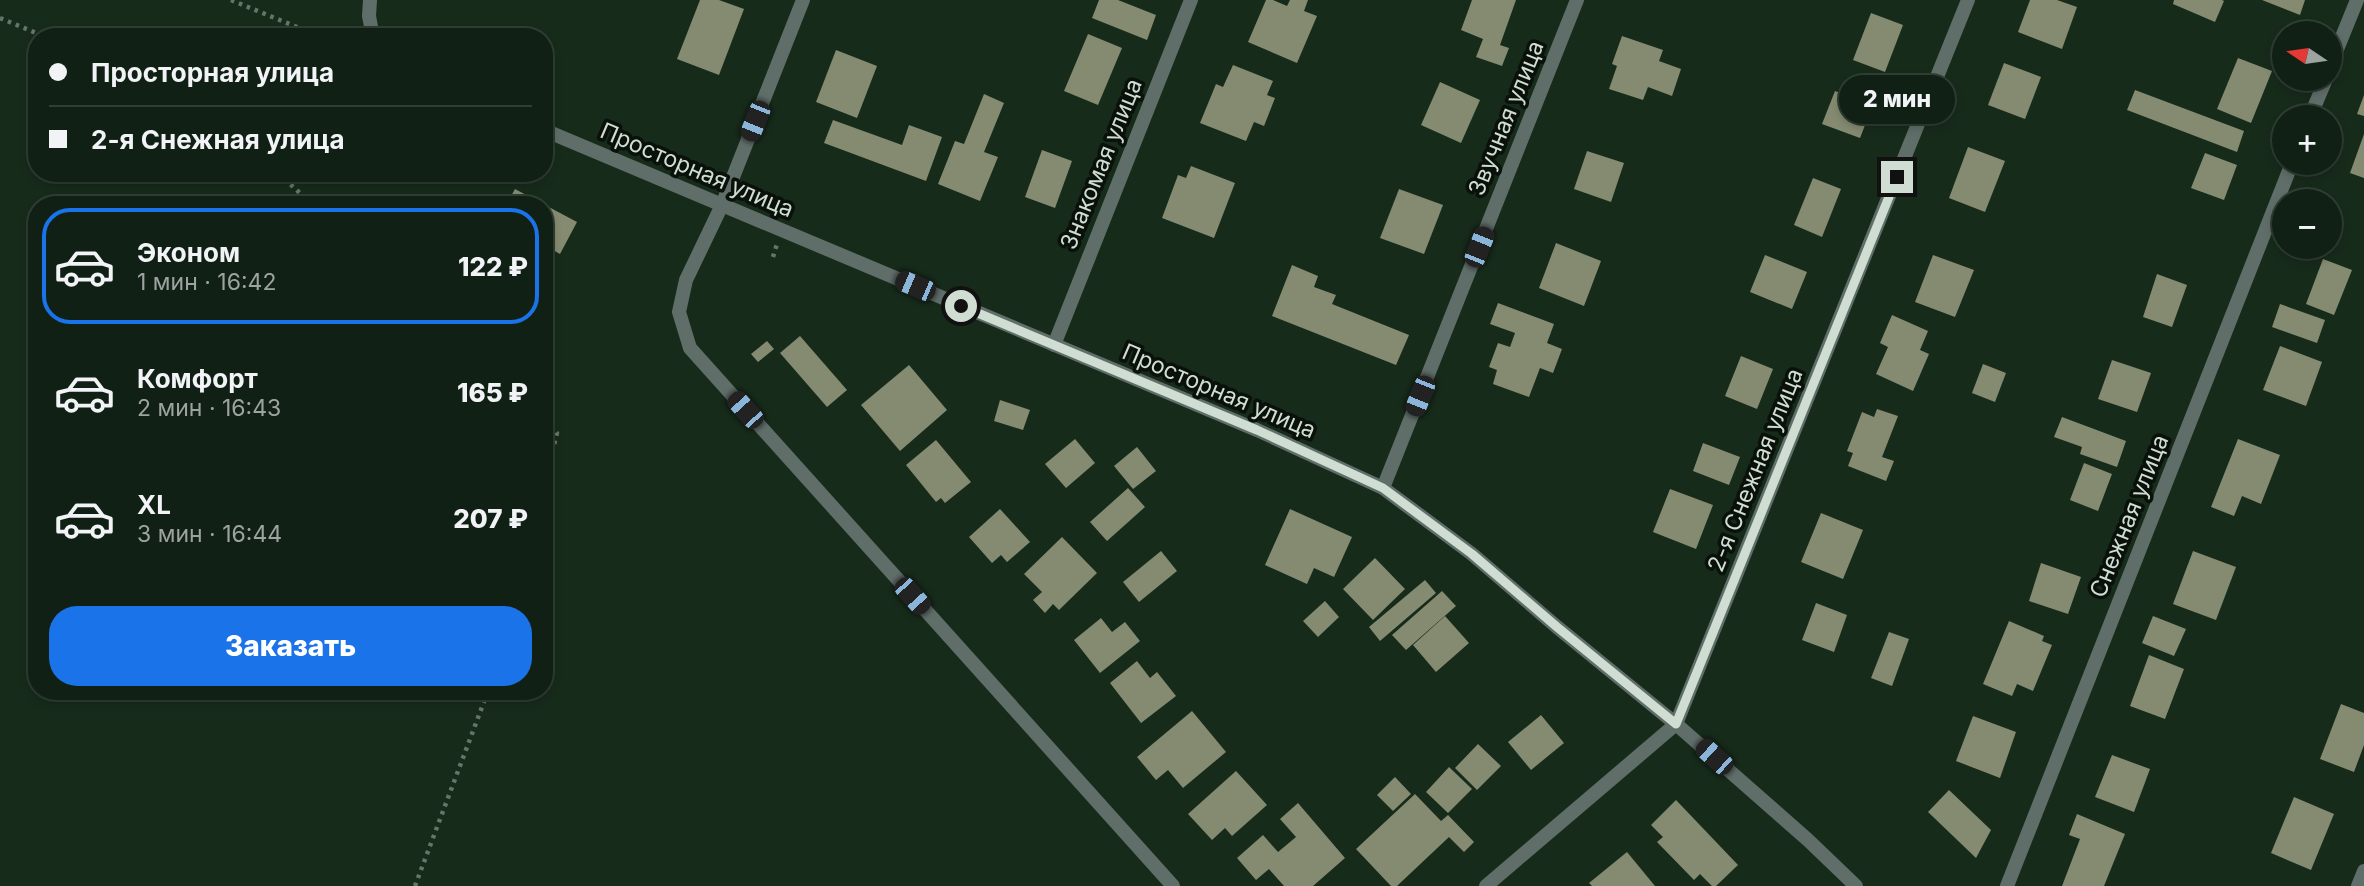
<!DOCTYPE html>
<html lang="ru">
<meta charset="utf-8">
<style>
:root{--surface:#112014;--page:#1e2d22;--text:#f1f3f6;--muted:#9ca3a0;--line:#303e34;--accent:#1a73e8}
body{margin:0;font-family:Inter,sans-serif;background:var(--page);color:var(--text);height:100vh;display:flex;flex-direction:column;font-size:26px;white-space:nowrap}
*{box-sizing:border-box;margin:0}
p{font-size:23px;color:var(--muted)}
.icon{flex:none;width:38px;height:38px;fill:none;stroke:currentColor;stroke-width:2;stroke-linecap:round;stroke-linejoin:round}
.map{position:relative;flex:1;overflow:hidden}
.side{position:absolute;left:28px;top:196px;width:525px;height:504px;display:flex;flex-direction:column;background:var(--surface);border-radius:28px;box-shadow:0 4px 10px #0003,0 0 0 2px var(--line)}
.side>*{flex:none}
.top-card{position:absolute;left:28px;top:28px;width:525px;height:154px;border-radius:28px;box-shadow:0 4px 10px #0003,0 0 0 2px var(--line);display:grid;align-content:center;height:154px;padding:0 21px;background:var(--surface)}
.needle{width:46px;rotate:283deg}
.fabs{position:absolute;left:2272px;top:21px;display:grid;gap:14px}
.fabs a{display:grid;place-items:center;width:70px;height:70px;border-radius:50%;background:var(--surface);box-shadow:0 4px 10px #0003,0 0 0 2px var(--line);font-size:35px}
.end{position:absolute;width:32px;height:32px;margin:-16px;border:9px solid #d0ddd2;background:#111;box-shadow:0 0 0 4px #111}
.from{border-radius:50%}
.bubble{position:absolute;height:49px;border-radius:24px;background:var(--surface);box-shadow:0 4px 10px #0003,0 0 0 2px var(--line);font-size:23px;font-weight:800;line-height:49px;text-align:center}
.car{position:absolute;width:21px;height:42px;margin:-21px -10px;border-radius:9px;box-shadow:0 0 5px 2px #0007;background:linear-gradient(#222 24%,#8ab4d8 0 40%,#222 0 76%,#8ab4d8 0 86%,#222 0)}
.top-card b{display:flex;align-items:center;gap:24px;height:66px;font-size:26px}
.top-card b+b{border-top:2px solid var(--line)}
.top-card i{width:18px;height:18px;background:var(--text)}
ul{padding:12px 0 0;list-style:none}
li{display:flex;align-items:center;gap:21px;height:116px;margin:0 14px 10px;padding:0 7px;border:4px solid transparent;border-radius:28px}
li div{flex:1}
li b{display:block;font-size:26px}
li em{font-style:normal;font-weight:800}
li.active{border-color:var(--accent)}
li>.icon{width:63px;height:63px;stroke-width:1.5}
.primary-button{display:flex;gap:14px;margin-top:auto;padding:14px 21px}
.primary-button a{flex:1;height:80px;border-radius:28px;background:var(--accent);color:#fff;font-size:28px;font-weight:800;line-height:80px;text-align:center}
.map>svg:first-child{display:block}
</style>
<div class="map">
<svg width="2364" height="886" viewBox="0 0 2364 886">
<rect width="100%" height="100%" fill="#172b1b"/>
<g fill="#848b70">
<polygon points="700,0 719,0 744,9 719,75 677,59"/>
<polygon points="1099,0 1118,0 1156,15 1147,40 1092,18"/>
<polygon points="1266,0 1273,0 1287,6 1290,0 1308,0 1304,11 1317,16 1297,63 1248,42"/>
<polygon points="1472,0 1516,0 1500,45 1509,48 1502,66 1476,57 1483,39 1461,30"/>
<polygon points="2030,0 2057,0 2077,7 2062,49 2018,32"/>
<polygon points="2174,0 2222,0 2224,1 2215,22 2173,4"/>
<polygon points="2262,0 2305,0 2300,15"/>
<polygon points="1871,13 1903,25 1885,72 1853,60"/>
<polygon points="1088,34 1122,48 1098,105 1064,91"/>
<polygon points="1622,36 1663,50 1659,61 1681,69 1672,96 1648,87 1643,100 1609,89 1617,66 1612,64"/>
<polygon points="836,50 877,66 857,118 816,102"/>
<polygon points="2238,58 2272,71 2251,123 2217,109"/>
<polygon points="2004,63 2041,77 2025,119 1988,105"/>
<polygon points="1233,65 1273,81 1267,95 1275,98 1264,126 1254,122 1246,141 1200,123 1216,84 1223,87"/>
<polygon points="1440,82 1480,100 1461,143 1421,125"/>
<polygon points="2135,90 2244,131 2237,152 2127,110"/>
<polygon points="1835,91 1873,105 1860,138 1822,124"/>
<polygon points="984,94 1004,103 984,152 998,157 980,201 938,184 955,141 964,144"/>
<polygon points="2364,95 2364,116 2357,114"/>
<polygon points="833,120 902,145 909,125 942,137 926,181 824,143"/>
<polygon points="2364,134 2364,178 2350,173"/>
<polygon points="1968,147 2005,161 1985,212 1949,198"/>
<polygon points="1042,150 1072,161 1055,208 1025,197"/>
<polygon points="1587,151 1624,163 1611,202 1574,189"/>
<polygon points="2205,153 2237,165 2224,200 2191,188"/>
<polygon points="1191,166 1235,183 1214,238 1162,218 1178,175 1186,178"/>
<polygon points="1813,178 1841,189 1822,237 1794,225"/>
<polygon points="515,189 577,222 560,254 544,245 544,205 506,205"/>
<polygon points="1399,189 1443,205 1424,254 1380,238"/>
<polygon points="1556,243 1601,261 1584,306 1539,288"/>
<polygon points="1765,255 1807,272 1792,309 1750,292"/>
<polygon points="1933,255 1974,270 1955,317 1915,302"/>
<polygon points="2323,259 2352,270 2334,315 2306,304"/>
<polygon points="1292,265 1318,276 1314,287 1336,295 1332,304 1409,335 1396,365 1272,316"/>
<polygon points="2157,274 2187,285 2172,327 2143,317"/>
<polygon points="1498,303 1554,324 1547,343 1562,349 1553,373 1540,368 1529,397 1493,384 1497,370 1489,367 1498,343 1510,347 1515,333 1490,324"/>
<polygon points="2280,304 2325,320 2317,343 2272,327"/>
<polygon points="1892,315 1928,331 1920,350 1929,354 1913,391 1876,374 1888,347 1880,343"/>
<polygon points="800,336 847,390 827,407 780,353"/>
<polygon points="767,341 774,349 758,362 751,354"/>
<polygon points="2280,346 2322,362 2306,406 2263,390"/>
<polygon points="1741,356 1773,369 1757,409 1725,396"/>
<polygon points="2112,360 2151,373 2137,412 2098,399"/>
<polygon points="1983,364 2006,373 1995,402 1972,393"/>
<polygon points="909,365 947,410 900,451 861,405"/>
<polygon points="1000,400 1030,410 1023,430 994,421"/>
<polygon points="1877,409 1898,416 1882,457 1894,461 1886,481 1848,466 1853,453 1847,451 1862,412 1874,417"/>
<polygon points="2062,417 2126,441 2117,467 2080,454 2082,447 2054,437"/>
<polygon points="1075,439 1095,463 1066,488 1045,464"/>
<polygon points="2238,439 2280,455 2261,504 2242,496 2234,516 2211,507"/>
<polygon points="936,440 971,482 945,503 941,498 936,502 906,465"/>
<polygon points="1703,443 1740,457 1729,485 1693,471"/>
<polygon points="1137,447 1156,471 1133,489 1114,466"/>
<polygon points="2084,463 2112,474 2098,511 2070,500"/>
<polygon points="1128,488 1145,507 1107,541 1090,522"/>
<polygon points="1670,489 1713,505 1696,549 1653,532"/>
<polygon points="1000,509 1030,542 1007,562 1001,555 992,563 969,537"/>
<polygon points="1290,509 1352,537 1334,577 1314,568 1307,584 1265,565"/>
<polygon points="1821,513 1863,530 1843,579 1801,562"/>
<polygon points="1062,537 1097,573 1059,610 1053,604 1045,613 1033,600 1042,592 1024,574"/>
<polygon points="1161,551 1177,571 1139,602 1123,582"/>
<polygon points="2193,551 2236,567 2216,620 2173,604"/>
<polygon points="1375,558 1405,589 1373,620 1343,589"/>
<polygon points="2041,563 2081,577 2068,614 2029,601"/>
<polygon points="1425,580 1436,593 1380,641 1369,627"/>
<polygon points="1442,591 1456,606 1406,650 1392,635"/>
<polygon points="1325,601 1339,617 1318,637 1303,621"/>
<polygon points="1816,603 1847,615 1834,652 1802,640"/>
<polygon points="1445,616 1469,643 1436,672 1413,645"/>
<polygon points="2153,616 2186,629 2174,656 2142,643"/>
<polygon points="1101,618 1112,632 1125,622 1140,641 1100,673 1074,640"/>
<polygon points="2009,621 2044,636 2042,641 2052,645 2033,691 2017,684 2012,696 1983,684"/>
<polygon points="1889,632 1909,639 1892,686 1871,678"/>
<polygon points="2149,655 2184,669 2165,719 2130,706"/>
<polygon points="1137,661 1150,678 1157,672 1176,696 1141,723 1110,683"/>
<polygon points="2341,704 2364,713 2364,745 2354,772 2320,759"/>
<polygon points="1192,711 1226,752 1183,788 1168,770 1156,780 1137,757"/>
<polygon points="1541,715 1564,743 1531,770 1508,742"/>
<polygon points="1973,716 2016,732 2000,778 1956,761"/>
<polygon points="1478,744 1501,766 1477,790 1455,768"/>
<polygon points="2112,755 2150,769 2134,812 2095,797"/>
<polygon points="1449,767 1472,789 1448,813 1426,792"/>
<polygon points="1236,771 1267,805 1232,836 1225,828 1212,840 1188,814"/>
<polygon points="1395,777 1411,794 1393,811 1377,795"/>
<polygon points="1949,790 1991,830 1976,858 1928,812"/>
<polygon points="1415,794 1441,821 1448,815 1474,842 1464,852 1449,837 1397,886 1391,886 1356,849"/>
<polygon points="2294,797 2334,814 2311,870 2271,853"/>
<polygon points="1676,800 1738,865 1716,886 1712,886 1700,874 1694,880 1657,842 1663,837 1651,825"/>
<polygon points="1298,803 1345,858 1313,886 1284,886 1269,869 1256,880 1237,858 1263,835 1278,852 1296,837 1280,819"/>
<polygon points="2077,814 2125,834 2104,886 2062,886 2080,839 2069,835"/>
<polygon points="1627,852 1655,886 1592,886 1589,883"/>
</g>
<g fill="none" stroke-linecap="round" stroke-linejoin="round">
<g stroke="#657668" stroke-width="4.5" stroke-dasharray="3.5 5" stroke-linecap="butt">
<polyline points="231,0 321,37"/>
<polyline points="0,18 46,37"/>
<polyline points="278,173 313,205"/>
<polyline points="773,257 777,244"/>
<polyline points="544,421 557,433 544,484"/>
<polyline points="415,886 488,691"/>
</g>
<g stroke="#606e6a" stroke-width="14">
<polyline points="370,0 369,16 373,37"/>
<polyline points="803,0 722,205 686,280 679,312 690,348 1173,886"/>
<polyline points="2329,69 2357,0"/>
<polyline points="2310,117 2326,79"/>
<polyline points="544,130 1257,430 1383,488 1472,554 1557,627 1676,724 1808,840 1856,886"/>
<polyline points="1054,345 1191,0"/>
<polyline points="1383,488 1577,0"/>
<polyline points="1486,886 1676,724 1968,0"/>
<polyline points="2007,886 2292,163"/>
<polyline points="2358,886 2364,871"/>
</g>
</g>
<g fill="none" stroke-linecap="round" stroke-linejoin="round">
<polyline stroke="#d0ddd2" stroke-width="9" points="961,306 1257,430 1383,488 1472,554 1557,627 1676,724 1897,177"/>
</g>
<g text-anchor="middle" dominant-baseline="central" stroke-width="7" stroke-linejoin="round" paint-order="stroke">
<g font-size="23" fill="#d0ddd2" stroke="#09110a">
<text transform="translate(1506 118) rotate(-68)">Звучная улица</text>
<text transform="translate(1101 164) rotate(-68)">Знакомая улица</text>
<text transform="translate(697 170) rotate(23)">Просторная улица</text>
<text transform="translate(1219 391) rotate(23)">Просторная улица</text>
<text transform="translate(1755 470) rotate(-68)">2-я Снежная улица</text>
<text transform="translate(2129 516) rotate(-68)">Снежная улица</text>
</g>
</g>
</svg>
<div class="fabs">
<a><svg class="needle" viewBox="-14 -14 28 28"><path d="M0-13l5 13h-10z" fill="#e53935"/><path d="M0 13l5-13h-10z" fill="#9ca3a0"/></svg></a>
<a>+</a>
<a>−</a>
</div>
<i class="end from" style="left:961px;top:306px"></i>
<i class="end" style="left:1897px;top:177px"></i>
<div class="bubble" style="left:1839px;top:75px;width:116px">2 мин</div>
<i class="car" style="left:755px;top:121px;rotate:202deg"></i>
<i class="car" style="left:1479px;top:247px;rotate:22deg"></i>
<i class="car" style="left:915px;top:286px;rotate:293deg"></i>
<i class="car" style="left:1420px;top:396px;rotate:202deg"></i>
<i class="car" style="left:745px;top:410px;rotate:318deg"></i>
<i class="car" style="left:912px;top:596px;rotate:138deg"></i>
<i class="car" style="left:1714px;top:757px;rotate:312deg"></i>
<div class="top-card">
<b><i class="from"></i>Просторная улица</b>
<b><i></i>2-я Снежная улица</b>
</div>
<section class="side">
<ul>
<li class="active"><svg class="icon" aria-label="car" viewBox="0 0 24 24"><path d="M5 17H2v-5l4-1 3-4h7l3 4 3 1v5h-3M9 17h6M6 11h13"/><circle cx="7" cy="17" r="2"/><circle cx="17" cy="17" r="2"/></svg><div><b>Эконом</b><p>1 мин · 16:42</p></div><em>122 ₽</em></li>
<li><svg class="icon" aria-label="car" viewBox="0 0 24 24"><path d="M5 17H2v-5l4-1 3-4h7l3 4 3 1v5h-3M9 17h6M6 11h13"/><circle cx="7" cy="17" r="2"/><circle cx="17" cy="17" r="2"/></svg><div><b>Комфорт</b><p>2 мин · 16:43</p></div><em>165 ₽</em></li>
<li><svg class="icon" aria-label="car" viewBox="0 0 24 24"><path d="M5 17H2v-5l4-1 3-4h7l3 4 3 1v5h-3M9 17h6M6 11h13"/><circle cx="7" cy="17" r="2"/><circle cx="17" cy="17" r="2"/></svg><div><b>XL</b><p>3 мин · 16:44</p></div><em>207 ₽</em></li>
</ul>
<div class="primary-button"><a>Заказать</a></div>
</section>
</div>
